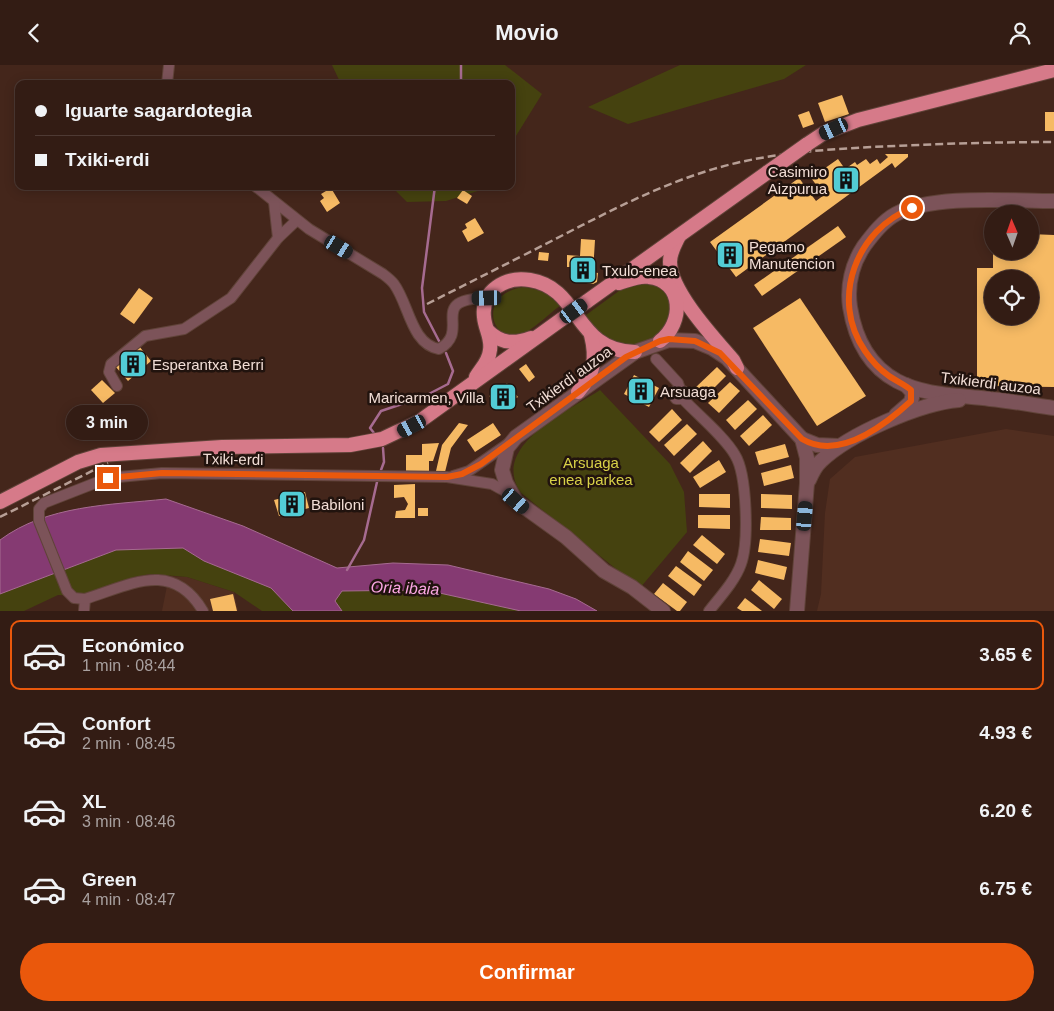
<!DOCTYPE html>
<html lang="es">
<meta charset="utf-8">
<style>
:root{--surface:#331c14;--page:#3b251d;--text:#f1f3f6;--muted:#a9a1a0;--line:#4e3a34;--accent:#ea580c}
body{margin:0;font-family:Arial,sans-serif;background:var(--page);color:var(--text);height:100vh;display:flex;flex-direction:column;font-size:19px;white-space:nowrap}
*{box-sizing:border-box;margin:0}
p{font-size:16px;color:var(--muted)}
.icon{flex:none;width:28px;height:28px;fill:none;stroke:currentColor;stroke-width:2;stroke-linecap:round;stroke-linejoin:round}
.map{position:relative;height:546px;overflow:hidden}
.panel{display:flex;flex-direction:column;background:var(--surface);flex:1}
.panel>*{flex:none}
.banner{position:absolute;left:15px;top:15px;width:500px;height:110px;border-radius:10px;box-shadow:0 2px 12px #0003,0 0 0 1px var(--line);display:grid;align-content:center;height:110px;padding:0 20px;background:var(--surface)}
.needle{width:32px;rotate:358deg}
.fabs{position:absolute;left:984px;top:140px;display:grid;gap:10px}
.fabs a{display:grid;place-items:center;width:55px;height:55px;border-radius:50%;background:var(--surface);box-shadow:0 2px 12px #0003,0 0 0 1px var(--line);font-size:25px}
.end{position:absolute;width:22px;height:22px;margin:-11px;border:6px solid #ea580c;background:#fff;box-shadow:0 0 0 2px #fff}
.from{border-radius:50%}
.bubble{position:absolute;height:35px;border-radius:18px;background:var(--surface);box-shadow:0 2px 12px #0003,0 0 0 1px var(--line);font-size:16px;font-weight:700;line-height:35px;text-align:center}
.car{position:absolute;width:15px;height:30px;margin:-15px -8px;border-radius:6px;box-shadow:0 0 4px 1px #0007;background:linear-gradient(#222 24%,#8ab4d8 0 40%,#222 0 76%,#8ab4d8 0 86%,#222 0)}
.banner b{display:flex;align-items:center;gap:18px;height:48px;font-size:19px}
.banner b+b{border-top:1px solid var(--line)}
.banner i{width:12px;height:12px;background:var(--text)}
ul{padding:9px 0 0;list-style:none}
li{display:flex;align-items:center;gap:15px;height:70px;margin:0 10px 8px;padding:0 10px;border:2px solid transparent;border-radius:10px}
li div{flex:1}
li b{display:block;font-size:19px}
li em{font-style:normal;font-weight:700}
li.on{border-color:var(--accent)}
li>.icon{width:45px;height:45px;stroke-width:1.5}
.action{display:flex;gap:10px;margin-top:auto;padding:10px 20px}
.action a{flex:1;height:58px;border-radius:30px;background:var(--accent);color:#fff;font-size:20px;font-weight:700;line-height:58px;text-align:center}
header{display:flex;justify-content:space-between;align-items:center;height:65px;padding:0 20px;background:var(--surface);font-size:22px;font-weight:700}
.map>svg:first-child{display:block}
</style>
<header><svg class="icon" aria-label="back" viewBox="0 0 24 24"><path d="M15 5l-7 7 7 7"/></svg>Movio<svg class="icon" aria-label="person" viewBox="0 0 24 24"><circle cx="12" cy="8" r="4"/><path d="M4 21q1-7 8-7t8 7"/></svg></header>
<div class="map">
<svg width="1054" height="546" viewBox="0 0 1054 546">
<rect width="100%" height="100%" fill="#44261b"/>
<g fill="#512e20">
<polygon points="1006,364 1054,371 1054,546 817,546 821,529 825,448 830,414 855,392"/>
<polygon points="169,511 187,512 234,527 238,546 162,546"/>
</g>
<g fill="#45420f">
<polygon points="332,0 505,0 542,29 511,79 511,19 341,19"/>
<polygon points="680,0 806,0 784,14 628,59 588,42"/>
<polygon points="391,121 486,121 484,124 446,136 407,137"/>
<path d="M639,217C666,218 668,227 673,251C669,257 665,266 659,271C643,282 619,285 603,273C596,268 591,257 586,250L623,223Z"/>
<path d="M524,222C540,225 549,228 561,240C551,247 531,267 520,270C489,278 478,228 524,222Z"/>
<path d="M600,325L670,399L684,427L687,467L640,523L521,428C489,381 568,346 600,325Z"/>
<polygon points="183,483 204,496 271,523 293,546 262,546 234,527 187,512 150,509 134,512 81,531 58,530 24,546 0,546 0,529 116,485"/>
<polygon points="426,525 511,542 521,546 342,546 335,536 342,526"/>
</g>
<path fill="#853a72" stroke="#a66b90" d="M166,434L243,461L337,503L393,498L448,500L549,524L576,534L597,546H521L426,525L342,526L335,536L342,546H293L271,523L204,496L183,483L116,485L0,529V475C47,440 110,440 166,434Z"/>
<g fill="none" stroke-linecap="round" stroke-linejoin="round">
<g stroke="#a66b90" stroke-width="2.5">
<polyline points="461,19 461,0"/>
<polyline points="435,121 422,223 424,247 439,276"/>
<polyline points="374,368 370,363 381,346 423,332 448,319 453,306 446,288"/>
<polyline points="381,405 384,397 383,383"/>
<polyline points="347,505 364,475 377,417"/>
</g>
</g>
<g fill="#f6ba64" fill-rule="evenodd">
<polygon points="842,30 849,49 825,57 818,38"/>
<polygon points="809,46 814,59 803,63 798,50"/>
<rect x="1045" y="47" width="9" height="19"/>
<polygon points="885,89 908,89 908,92 895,103 892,98 736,212 710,177 799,113 816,136 824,130 811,113 838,94 845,104 855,97 857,100 866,94 870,99 877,94 880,99 888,92"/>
<polygon points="331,123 340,138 327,147 320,136 324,133 321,129"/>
<polygon points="463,125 472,131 467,139 457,133"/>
<polygon points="475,153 484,168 468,177 462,166 467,163 465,159"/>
<polygon points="838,161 846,172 762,231 754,220"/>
<path d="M1030,169L1054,170V322L993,321L991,313H977V203H993V186H1030ZM992,214H1030V251H992Z"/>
<polygon points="581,174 595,175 593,207 598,208 597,217 593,219 586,218 586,213 572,213 572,202 567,202 567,190 580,191"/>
<polygon points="539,187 549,188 548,196 538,195"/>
<polygon points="139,223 153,233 134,259 120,249"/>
<polygon points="800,233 866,331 817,361 753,263"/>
<polygon points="139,281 151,296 128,316 116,302"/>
<polygon points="526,299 535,312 529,317 519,304"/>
<polygon points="717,302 726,311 704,333 695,323"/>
<polygon points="634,310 659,323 649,342 624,329"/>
<polygon points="102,315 115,328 103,338 91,325"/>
<polygon points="730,317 740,326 719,348 708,338"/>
<polygon points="507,318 518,332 499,345 489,331"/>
<polygon points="748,335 757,344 735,365 726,355"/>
<polygon points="672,344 682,355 659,377 649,367"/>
<polygon points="763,350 772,360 749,381 740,371"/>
<polygon points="459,358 468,360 451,383 445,407 436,406 442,380"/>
<polygon points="493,358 501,370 475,387 467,375"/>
<polygon points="687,359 697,369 674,391 664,380"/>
<polygon points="703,376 712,386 690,408 680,398"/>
<polygon points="439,378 433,396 429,396 429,406 406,406 406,390 422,390 422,379"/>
<polygon points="785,379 789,392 759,400 755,387"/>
<polygon points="719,395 726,407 700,423 693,412"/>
<polygon points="791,400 794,413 764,421 761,408"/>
<polygon points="415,419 415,453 395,453 396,446 405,445 408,439 404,432 394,433 394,420"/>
<polygon points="305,427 309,443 279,451 274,435"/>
<polygon points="699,429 730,429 730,443 699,442"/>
<polygon points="761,429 792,430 792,444 761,443"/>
<rect x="418" y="443" width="10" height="8"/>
<polygon points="698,450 730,450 730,464 698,463"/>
<polygon points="761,452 791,453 791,465 760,465"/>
<polygon points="702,470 725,489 717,499 693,480"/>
<polygon points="760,474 791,478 789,491 758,487"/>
<polygon points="688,486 713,505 704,516 680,497"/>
<polygon points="758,495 787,502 784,515 755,508"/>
<polygon points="676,501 702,520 694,531 668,511"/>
<polygon points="759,515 782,534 774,544 751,525"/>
<polygon points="663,518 687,537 680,546 677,546 654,529"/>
<polygon points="233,529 237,546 213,546 210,534"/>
<polygon points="745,533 762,546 742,546 737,543"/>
</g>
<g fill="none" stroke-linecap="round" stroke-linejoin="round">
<g stroke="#604339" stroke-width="12">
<g id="minor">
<polyline points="167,19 169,0"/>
<path d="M255,121L309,164L383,209C387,212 391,215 394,219C409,239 411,279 439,284C473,265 425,234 487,233"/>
<polyline points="274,137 278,173"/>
<polyline points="656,294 678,318 680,324"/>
<polyline points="117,321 109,307 111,299 145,271 184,264 231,233 278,173 297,155"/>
<path d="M683,334L685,330L683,326H675L674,331L676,334H683C697,349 725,372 735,390C747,409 749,477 741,499C735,516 720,532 709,546"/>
<polyline points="453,411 469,406 509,378"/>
<polyline points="84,546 85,534"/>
<path d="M203,546C172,494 130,520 85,534L74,533L67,526L39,456V444L44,438L108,413L162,408L447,412L492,419L512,430"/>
</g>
</g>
<g stroke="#604339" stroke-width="16">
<g id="tertiary">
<path d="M1054,136C1011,136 933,129 896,149C883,156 873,169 864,181C852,199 847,221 850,242C855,273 869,301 897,316C925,331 960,330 990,334C1011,336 1033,340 1054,343"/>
<polyline points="896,350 911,337 913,328 906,320"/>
<polyline points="802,374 817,380 839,381"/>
<path d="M809,415C812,408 815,401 821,396C849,369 921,338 959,335"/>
<polyline points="663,546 632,522 604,506 566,472 516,436 506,418 502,405 507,383 516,372 635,287 669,275 695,276 712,283 727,293 802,374 807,393 807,418 797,546"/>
</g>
</g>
<g stroke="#604339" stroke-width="16">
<g id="trunk">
<polyline points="806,80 824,68 858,55 1054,5"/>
<path d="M679,171C675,179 670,187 670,197C670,226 714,273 733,295L737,303"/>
<path d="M619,218C629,215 639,210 649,212C684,216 684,258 660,276"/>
<polyline points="586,237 768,107"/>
<path d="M488,266C501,279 515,279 531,273"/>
<path d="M476,312C481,303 489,297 490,285C492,273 485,264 484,252C481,225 506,211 530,215C581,223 574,286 635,287"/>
<path d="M578,327C594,309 597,294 591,270"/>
<polyline points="0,437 78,397 101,390 222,382 350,380 382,374 420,356 562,254"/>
</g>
</g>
<use href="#minor" stroke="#7c5359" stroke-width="10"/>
<use href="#tertiary" stroke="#7c5359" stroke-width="14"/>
<use href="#trunk" stroke="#d67a89" stroke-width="14"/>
<g stroke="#b79f96" stroke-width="2.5" stroke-dasharray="8 4" stroke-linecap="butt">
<path d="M524,190C584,160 643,126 707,106C761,89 815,85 872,82C933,79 993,77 1054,77"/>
<polyline points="427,239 522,191"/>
<polyline points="0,452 108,398"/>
</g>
<g stroke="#604339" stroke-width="16" stroke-linecap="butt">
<g id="trunk-bridge">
<polyline points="768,107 806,80"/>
<polyline points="562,254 586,237"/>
</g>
</g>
<use href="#trunk-bridge" stroke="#d67a89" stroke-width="14"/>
</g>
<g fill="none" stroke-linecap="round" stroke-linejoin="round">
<path stroke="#ea580c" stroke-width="6" d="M108,413L162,408L447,412L462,409L481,399L626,292L660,276L669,274L695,276L720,288L802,374C839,396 885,360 911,336V325C904,319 896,316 889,311C879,304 871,295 865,286C829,234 857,164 912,143"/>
</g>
<defs>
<g id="building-square" transform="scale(1.4375)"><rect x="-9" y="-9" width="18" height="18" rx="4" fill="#52ccd5" stroke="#21130e"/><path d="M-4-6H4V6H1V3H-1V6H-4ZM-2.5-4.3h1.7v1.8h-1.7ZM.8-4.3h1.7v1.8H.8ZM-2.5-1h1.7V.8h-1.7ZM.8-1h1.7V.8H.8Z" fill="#111"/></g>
</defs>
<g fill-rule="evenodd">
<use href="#building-square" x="846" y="115"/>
<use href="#building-square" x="730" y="190"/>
<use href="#building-square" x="583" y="205"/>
<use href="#building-square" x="133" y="299"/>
<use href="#building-square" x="641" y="326"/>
<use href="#building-square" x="503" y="332"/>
<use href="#building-square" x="292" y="439"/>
</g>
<g text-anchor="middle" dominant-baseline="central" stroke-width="5" stroke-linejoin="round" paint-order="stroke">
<g font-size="15" fill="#f2ded6" stroke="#21130e" text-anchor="start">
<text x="827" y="106" text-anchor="end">Casimiro<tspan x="827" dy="17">Aizpurua</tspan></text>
<text x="749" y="181">Pegamo<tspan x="749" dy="17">Manutencion</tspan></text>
<text x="602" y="205">Txulo-enea</text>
<text x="152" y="299">Esperantxa Berri</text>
<text x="660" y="326">Arsuaga</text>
<text x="484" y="332" text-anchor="end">Maricarmen, Villa</text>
<text x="311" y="439">Babiloni</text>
</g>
<g font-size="15" fill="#f2ded6" stroke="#21130e">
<text transform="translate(569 314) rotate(-36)">Txikierdi auzoa</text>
<text transform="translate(991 318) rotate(7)">Txikierdi auzoa</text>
<text transform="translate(233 394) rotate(1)">Txiki-erdi</text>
</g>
<g font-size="15" fill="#d8d147" stroke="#21130e">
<text x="591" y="397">Arsuaga<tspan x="591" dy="17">enea parkea</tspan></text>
</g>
<g font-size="16" font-style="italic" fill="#fba7e3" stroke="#21130e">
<text transform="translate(405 523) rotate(2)">Oria ibaia</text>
</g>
</g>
</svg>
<div class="fabs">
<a><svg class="needle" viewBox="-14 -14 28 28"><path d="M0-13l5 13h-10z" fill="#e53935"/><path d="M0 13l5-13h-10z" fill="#a9a1a0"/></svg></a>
<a><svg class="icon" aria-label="locate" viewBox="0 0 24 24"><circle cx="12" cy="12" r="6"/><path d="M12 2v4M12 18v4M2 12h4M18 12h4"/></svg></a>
</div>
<i class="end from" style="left:912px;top:143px"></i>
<i class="end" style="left:108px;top:413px"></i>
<div class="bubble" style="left:66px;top:340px;width:82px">3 min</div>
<i class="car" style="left:834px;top:64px;rotate:245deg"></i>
<i class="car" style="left:339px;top:182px;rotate:121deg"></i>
<i class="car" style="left:487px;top:233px;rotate:269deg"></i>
<i class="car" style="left:574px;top:246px;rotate:54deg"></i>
<i class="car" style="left:412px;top:361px;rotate:242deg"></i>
<i class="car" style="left:516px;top:436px;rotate:131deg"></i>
<i class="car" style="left:805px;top:451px;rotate:5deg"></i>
<div class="banner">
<b><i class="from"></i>Iguarte sagardotegia</b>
<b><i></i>Txiki-erdi</b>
</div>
</div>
<section class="panel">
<ul>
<li class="on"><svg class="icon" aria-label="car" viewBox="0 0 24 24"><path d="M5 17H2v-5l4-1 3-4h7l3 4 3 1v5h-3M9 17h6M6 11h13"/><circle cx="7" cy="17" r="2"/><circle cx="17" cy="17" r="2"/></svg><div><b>Económico</b><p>1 min · 08:44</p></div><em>3.65 €</em></li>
<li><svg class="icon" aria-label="car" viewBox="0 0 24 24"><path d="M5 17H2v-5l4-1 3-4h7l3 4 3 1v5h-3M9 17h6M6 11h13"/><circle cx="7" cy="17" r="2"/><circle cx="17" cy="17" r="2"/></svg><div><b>Confort</b><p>2 min · 08:45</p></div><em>4.93 €</em></li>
<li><svg class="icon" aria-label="car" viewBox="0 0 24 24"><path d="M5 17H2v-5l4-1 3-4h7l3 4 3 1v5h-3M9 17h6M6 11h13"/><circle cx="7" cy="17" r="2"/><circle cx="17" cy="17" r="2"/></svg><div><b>XL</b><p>3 min · 08:46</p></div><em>6.20 €</em></li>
<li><svg class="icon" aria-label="car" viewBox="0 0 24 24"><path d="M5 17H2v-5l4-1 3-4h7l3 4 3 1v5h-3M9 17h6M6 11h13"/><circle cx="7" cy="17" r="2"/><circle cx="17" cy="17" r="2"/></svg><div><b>Green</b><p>4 min · 08:47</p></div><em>6.75 €</em></li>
</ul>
<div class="action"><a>Confirmar</a></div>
</section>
